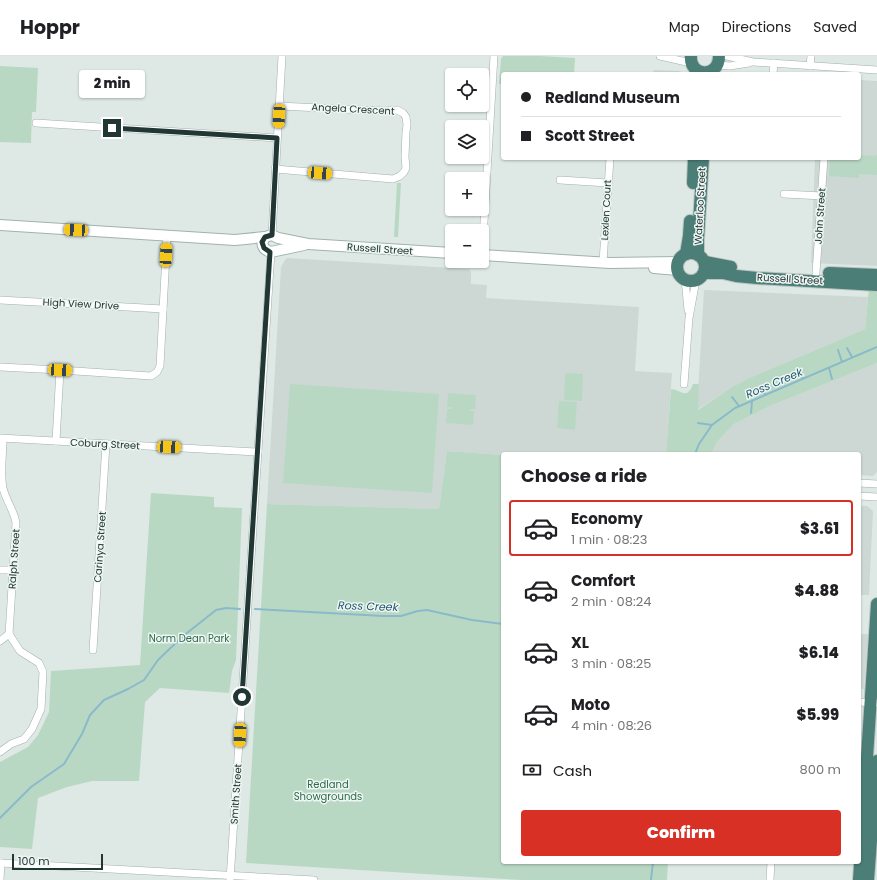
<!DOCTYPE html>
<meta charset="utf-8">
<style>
:root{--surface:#fff;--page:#f2f2f2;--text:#202124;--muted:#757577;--line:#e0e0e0;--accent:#d93025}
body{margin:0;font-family:Poppins,sans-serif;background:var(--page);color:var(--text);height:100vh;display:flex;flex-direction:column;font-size:15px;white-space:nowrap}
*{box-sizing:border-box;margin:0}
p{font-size:13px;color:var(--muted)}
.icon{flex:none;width:22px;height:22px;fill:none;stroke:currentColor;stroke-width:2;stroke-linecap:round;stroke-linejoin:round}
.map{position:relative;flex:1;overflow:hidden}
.side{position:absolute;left:501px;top:396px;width:360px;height:412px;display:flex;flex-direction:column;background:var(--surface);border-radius:4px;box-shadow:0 1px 3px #0004}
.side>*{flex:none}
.banner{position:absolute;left:501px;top:16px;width:360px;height:88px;border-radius:4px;box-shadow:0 1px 3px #0004;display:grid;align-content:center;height:88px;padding:0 20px;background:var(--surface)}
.buttons{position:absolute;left:445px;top:12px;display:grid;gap:8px}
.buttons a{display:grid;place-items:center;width:44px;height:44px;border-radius:4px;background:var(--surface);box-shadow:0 1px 3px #0004;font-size:20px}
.scale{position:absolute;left:12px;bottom:10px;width:91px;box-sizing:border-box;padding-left:4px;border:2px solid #213733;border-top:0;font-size:11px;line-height:14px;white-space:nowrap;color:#213733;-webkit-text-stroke:3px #eef6f3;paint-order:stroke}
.end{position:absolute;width:18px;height:18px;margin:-9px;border:5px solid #213733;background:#fff;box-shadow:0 0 0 2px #fff}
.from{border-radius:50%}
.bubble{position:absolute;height:28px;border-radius:4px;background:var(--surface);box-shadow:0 1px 3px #0004;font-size:13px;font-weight:800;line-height:28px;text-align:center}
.car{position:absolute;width:12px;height:24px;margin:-12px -6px;border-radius:5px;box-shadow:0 0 3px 1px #0007;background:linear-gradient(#f5c518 24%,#345 0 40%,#f5c518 0 76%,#345 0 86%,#f5c518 0)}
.banner b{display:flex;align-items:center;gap:14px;height:38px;font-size:15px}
.banner b+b{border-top:1px solid var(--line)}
.banner i{width:10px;height:10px;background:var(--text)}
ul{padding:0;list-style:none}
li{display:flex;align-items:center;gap:12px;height:56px;margin:0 8px 6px;padding:0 12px;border:2px solid transparent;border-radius:4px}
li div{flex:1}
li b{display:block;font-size:15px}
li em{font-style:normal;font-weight:800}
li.selected{border-color:var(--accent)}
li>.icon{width:36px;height:36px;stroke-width:1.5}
h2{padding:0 20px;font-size:18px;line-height:48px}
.pay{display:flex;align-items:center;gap:10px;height:44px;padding:0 20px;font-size:15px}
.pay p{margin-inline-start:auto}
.cta{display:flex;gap:8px;margin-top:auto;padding:8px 20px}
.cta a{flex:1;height:46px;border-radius:4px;background:var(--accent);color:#fff;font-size:16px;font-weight:800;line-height:46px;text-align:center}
header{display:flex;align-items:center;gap:24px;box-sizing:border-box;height:56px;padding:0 20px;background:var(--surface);border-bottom:1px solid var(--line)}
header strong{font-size:19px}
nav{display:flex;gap:22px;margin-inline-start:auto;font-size:14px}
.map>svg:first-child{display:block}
</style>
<header>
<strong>Hoppr</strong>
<nav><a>Map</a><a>Directions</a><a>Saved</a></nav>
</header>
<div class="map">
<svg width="877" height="824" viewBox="0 0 877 824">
<rect width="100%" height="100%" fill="#dee9e5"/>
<g fill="#cdd8d4">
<polygon points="654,14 679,15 685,18 653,18"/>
<polygon points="859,24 877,25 877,210 811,207 815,102 859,102"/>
<polygon points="287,202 469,213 471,216 471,228 487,229 486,242 639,251 635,315 672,317 666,398 503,399 447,395 439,453 267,448 281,211 285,204"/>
<polygon points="704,234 868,241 865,273 749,322 732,331 697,354"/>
<polygon points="877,307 877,416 873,420 859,419 859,398 711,398 717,386 734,368 772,349"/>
<polygon points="859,450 867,450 873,455 869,539 859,539"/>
<polygon points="859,578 868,578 864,633 859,633"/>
</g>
<g fill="#b9d8c4">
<polygon points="503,0 540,0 575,2 574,18 503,18 503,28 499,28 501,3"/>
<polygon points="0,10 38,12 36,56 32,56 31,87 0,86"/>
<polygon points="859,99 875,100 877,99 877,119 859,118 859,122 829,120 830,102 857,103 859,102"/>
<polygon points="397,127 401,127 398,181 394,181"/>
<path d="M869,232L877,233V307L772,349L734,368L717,386L711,398H666L671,333C677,333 681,338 687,337L691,333L693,328H699L698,354L732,331L749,322L865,273Z"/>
<polygon points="565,317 583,318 582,345 564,344"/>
<polygon points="290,328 439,338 432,437 283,427"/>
<polygon points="448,337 476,339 475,353 470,353 470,355 474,355 473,369 446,367 447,353 452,353 451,351 447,351"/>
<polygon points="559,345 577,346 575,374 557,372"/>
<polygon points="447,395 503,399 503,806 668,806 667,824 521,824 246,807 267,448 439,453"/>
<polygon points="151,437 214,441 214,451 242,452 236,604 232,615 229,637 160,632 145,646 139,725 92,725 67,731 38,742 32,793 0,791 0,706 28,691 38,679 49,656 51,615 140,609"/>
</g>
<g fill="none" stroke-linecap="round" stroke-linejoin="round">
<g stroke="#8abaca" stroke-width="2">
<polyline points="847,292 852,301"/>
<polyline points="838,294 842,306"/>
<polyline points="829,312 832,323"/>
<polyline points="799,313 803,323"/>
<polyline points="757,333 766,339"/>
<polyline points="732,341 739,350"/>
<polyline points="751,357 752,345"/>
<polyline points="698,367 712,369"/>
<polyline points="695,398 699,388 712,369 735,352 877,291"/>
<polyline points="255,553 383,560 401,560 418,555 427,554 472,564 503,568"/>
<polyline points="0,762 31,731 64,708 82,678 90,659 104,644 128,633 144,624 158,604 182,581 216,554 226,552 240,553"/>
<polyline points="651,824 653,806"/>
</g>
<g stroke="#a2b0ac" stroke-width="8">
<g id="minor">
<polyline points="660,0 691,7"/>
<polyline points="727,0 753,6 877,14"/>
<polyline points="718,9 730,10 749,7"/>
<polyline points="810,10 811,0"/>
<polyline points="773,18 774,7"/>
<polyline points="36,67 277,82"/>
<polyline points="275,113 393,123 400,120 404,116 406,112 405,101 406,76 407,69 406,61 403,57 397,54 384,55 279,50"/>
<polyline points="560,124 608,127"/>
<polyline points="784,138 822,140"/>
<polyline points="272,179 282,0"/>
<polyline points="482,199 494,0"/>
<polyline points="603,206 610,102"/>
<polyline points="816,217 824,102"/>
<polyline points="685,223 688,254"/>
<polyline points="0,244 163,253"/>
<polyline points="0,311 60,314"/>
<polyline points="684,328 689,262 696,224"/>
<polyline points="0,382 258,396"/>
<path d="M3,383C3,398 0,417 3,432C6,445 14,454 16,467L9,578"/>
<polyline points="56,385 60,314 151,320 157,316 160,310 167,180"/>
<polyline points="859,427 877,428"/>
<polyline points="859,440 877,441"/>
<polyline points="0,514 13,514"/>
<polyline points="0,585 9,578"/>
<polyline points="93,594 106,388"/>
<polyline points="859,646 877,647"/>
<polyline points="0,696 11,688 24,683 32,673 41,653 43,616 39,607 20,595 9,578"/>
<polyline points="0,807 314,824"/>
<polyline points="0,824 1,807"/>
<polyline points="230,824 271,196"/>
<polyline points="770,824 771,806"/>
</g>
</g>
<g stroke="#9fb3ae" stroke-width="12">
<g id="secondary">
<polyline points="0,169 235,184 265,181 272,179 278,182 308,188 452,197"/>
<path d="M265,181C260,188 263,194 271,196L304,189"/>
<polyline points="482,199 610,207 678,206"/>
<polyline points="654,212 678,214"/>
</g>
</g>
<g stroke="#bcc3c2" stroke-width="14">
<g id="trunk">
<path d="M691,0C689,21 719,23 719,0"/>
<polyline points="693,127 694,102"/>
<circle cx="691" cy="211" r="14"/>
<polyline points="686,198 689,180 690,165"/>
<polyline points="698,199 698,183 703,102"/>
<polyline points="705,206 731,211"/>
<polyline points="704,217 723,217 736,220 757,222 877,229"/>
<polyline points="829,217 877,219"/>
<polyline points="859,824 877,548"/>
<polyline points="868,824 877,705"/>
</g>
</g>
<use href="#minor" stroke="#fff" stroke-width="7"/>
<use href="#secondary" stroke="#fff" stroke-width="10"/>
<use href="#trunk" stroke="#4a7e76" stroke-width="12"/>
</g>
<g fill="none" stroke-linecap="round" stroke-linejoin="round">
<polyline stroke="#213733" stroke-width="5" points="112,72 277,82 272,179 265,181 262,186 264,192 270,196 242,641"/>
</g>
<g text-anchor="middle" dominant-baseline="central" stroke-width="3" stroke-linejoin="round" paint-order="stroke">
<g font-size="10" fill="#213733" stroke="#eef6f3">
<text transform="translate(353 53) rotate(3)">Angela Crescent</text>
<text transform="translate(700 150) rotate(-87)">Waterloo Street</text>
<text transform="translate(606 154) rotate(-87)">Lexlen Court</text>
<text transform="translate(820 160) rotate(-86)">John Street</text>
<text transform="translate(380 193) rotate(4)">Russell Street</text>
<text transform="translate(790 223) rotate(3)">Russell Street</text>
<text transform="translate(81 248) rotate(3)">High View Drive</text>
<text transform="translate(105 388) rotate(3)">Coburg Street</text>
<text transform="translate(100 491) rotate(-86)">Carinya Street</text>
<text transform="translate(14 503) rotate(-86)">Ralph Street</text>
<text transform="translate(236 738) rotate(-86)">Smith Street</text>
</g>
<g font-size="10" fill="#2f6a4b" stroke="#eef6f3">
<text x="189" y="582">Norm Dean Park</text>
<text x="328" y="728">Redland<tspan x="328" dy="12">Showgrounds</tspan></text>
</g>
<g font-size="11" font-style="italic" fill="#21596d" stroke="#eef6f3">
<text transform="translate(774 327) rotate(-23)">Ross Creek</text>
<text transform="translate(368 550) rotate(2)">Ross Creek</text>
</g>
</g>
</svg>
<div class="buttons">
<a><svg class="icon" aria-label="locate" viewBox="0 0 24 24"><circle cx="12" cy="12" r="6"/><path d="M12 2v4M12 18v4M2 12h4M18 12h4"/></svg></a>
<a><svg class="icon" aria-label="layers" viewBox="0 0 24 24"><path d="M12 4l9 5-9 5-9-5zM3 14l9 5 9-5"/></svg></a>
<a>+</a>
<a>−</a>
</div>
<div class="scale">100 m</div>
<i class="end from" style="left:242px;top:641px"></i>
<i class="end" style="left:112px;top:72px"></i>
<div class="bubble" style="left:79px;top:14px;width:66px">2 min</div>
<i class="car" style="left:279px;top:60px;rotate:183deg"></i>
<i class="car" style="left:320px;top:117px;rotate:94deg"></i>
<i class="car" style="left:76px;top:174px;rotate:273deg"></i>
<i class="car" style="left:166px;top:199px;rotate:3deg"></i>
<i class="car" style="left:60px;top:314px;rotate:93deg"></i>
<i class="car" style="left:169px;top:391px;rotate:93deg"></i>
<i class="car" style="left:240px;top:679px;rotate:183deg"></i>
<div class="banner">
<b><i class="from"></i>Redland Museum</b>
<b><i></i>Scott Street</b>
</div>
<section class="side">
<h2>Choose a ride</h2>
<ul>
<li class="selected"><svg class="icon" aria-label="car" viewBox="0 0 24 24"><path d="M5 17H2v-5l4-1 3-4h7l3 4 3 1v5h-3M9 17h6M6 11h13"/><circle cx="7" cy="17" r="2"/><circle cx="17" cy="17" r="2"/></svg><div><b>Economy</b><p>1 min · 08:23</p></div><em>$3.61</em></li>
<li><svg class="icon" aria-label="car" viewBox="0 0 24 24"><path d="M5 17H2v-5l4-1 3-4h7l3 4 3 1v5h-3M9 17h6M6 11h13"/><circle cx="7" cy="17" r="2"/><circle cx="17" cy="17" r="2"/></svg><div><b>Comfort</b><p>2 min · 08:24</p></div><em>$4.88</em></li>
<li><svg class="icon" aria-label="car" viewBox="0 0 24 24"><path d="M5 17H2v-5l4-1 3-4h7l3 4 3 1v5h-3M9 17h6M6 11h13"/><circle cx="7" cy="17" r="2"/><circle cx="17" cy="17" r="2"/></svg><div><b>XL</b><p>3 min · 08:25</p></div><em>$6.14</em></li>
<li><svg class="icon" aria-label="car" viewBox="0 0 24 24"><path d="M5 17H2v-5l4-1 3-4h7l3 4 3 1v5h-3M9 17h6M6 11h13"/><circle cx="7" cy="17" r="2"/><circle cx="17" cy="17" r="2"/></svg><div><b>Moto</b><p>4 min · 08:26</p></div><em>$5.99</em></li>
</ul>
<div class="pay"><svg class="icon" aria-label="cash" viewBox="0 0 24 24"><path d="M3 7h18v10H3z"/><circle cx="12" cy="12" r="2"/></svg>Cash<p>800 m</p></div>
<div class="cta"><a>Confirm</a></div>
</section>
</div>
